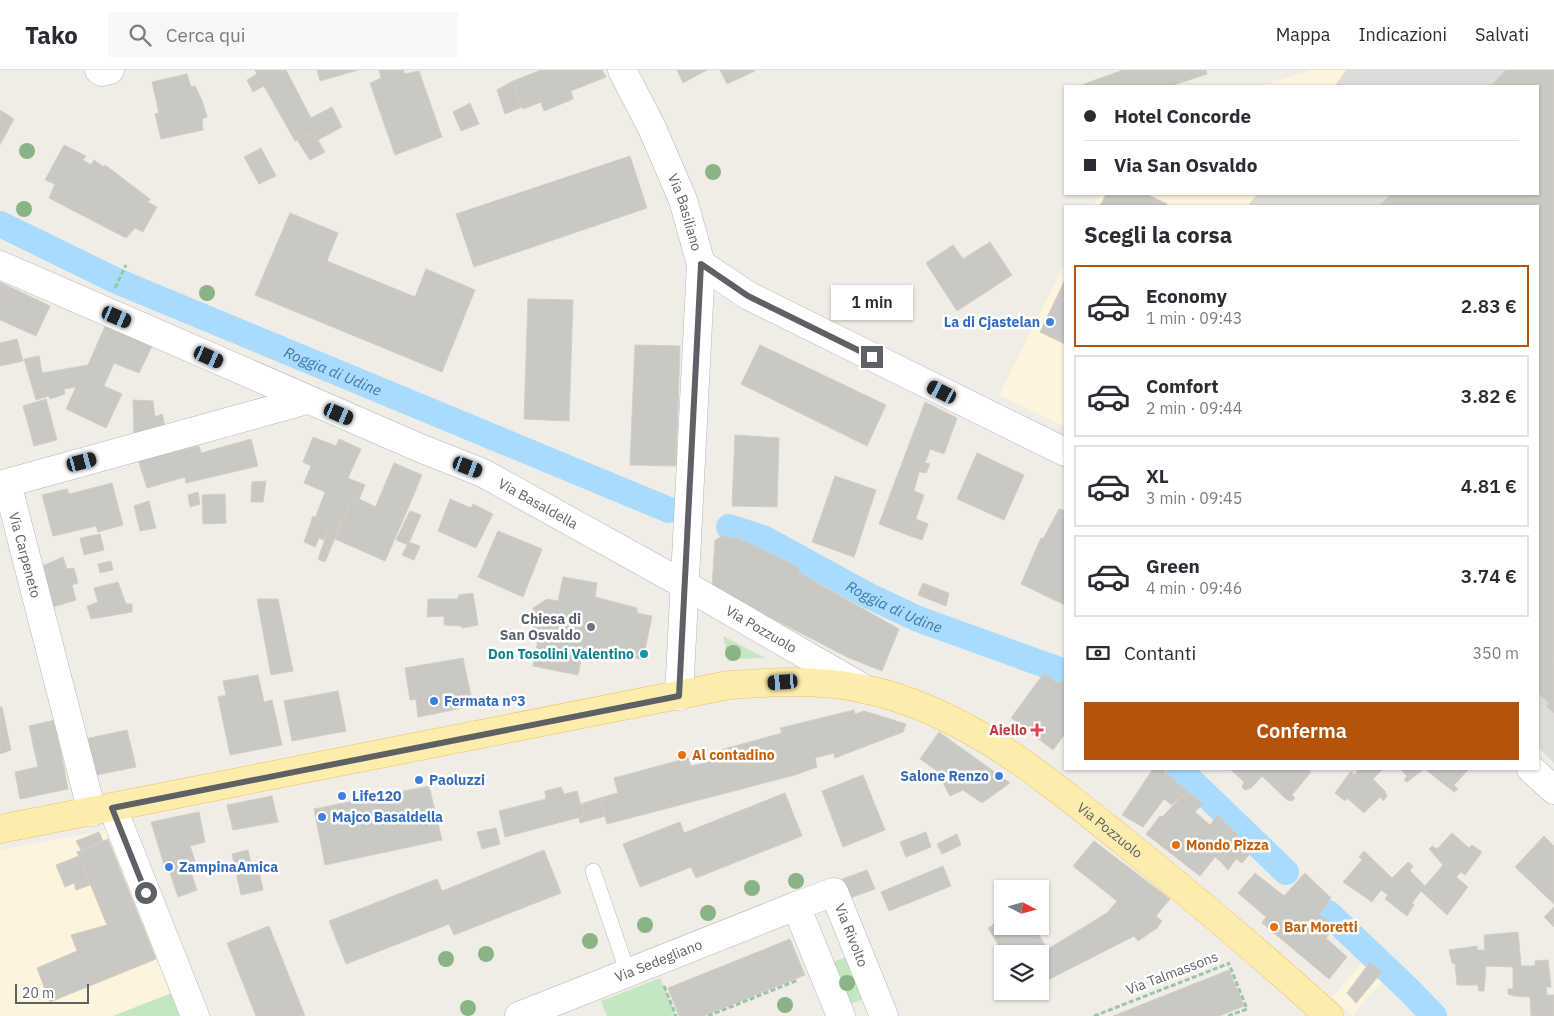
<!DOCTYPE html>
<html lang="it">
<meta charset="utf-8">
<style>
:root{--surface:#fff;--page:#f7f7f7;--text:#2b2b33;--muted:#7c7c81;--line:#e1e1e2;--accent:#b45309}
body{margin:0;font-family:"IBM Plex Sans",sans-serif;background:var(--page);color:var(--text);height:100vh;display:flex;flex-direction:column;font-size:19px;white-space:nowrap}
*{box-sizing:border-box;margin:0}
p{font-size:16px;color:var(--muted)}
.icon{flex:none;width:28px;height:28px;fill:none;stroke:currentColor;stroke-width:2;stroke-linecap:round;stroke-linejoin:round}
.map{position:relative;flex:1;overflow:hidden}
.drawer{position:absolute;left:1064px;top:135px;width:475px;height:565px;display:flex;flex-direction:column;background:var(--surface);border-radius:0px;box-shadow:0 1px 4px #0004}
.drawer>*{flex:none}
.top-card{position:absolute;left:1064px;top:15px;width:475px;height:110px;border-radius:0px;box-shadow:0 1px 4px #0004;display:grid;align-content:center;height:110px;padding:0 20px;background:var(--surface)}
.needle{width:32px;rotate:96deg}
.tools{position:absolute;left:994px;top:810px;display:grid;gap:10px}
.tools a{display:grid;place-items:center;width:55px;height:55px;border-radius:0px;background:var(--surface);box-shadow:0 1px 4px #0004;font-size:25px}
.scale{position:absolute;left:15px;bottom:12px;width:74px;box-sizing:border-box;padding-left:5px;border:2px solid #5d6166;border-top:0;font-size:14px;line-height:18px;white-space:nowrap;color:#5d6166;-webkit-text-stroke:4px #fff;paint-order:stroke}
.end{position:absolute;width:22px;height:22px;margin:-11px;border:6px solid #5d6166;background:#fff;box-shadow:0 0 0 2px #fff}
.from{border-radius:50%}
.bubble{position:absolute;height:35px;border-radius:0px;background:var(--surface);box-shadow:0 1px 4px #0004;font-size:16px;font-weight:600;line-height:35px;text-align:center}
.car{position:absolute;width:15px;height:30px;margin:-15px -8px;border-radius:6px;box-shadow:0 0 4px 1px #0007;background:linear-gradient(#222 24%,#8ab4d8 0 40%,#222 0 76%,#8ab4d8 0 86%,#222 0)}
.top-card b{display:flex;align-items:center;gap:18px;height:48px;font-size:19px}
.top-card b+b{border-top:1px solid var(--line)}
.top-card i{width:12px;height:12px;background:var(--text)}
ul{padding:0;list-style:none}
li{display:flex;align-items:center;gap:15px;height:82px;margin:0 10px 8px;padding:0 10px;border:2px solid var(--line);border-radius:0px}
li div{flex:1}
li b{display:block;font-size:19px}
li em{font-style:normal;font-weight:600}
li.on{border-color:var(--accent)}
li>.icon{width:45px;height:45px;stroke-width:1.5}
h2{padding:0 20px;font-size:22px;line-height:60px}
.pay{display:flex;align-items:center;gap:12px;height:55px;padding:0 20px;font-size:19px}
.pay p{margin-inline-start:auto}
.button{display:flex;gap:10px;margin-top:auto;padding:10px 20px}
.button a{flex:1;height:58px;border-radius:0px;background:var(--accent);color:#fff;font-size:20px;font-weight:600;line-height:58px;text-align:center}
header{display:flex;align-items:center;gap:30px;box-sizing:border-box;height:70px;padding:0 25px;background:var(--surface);border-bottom:1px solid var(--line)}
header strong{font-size:24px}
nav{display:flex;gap:28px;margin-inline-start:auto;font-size:18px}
.search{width:350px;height:45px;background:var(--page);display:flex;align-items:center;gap:12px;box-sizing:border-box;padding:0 18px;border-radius:0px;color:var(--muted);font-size:19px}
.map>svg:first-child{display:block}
</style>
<header>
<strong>Tako</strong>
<div class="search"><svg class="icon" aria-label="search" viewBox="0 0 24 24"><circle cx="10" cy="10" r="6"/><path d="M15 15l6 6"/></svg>Cerca qui</div>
<nav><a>Mappa</a><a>Indicazioni</a><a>Salvati</a></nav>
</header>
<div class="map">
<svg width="1554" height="946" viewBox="0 0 1554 946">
<rect width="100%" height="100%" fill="#efede6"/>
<g fill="#fdf4dd">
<polygon points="1311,0 1346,0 1335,16 1262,16"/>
<polygon points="1100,124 1257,124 1248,136 1093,136"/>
<polygon points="1065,193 1065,357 999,325"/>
<polygon points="107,760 172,923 113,946 0,946 0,780"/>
<polygon points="1368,886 1388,905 1352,946 1332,927"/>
</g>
<polygon fill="#dedcd8" points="1346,0 1554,0 1554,693 1538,677 1538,136 1248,136 1257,124 1538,124 1538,16 1335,16"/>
<g fill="#c4e6c3">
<polygon points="723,566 765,588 728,589"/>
<polygon points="858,882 875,924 838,939 821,897"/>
<polygon points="660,908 676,946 607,946 601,931"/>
<polygon points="172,923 181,946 113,946"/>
</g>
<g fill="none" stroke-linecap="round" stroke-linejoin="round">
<g stroke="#a8dbfd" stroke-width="26">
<path id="s1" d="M0,154L119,212L669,440"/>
<path id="s2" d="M729,457L763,468L869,526L918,549L1065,602"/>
<polyline points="1179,699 1286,802"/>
<polyline points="1328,843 1410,921 1434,946"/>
</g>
</g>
<g fill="#cac8c3" stroke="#d4cec4">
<polygon points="255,0 286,0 311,48 332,37 342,57 318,70 313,62 295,71 264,16 253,22 247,10 257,4"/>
<polygon points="317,0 358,0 320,11"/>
<polygon points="379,0 403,0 405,4 419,1 442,67 395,85 370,13 381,8"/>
<polygon points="541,0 602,0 606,7 571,21 573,29 544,41 541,32 523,39 513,11"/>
<polygon points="677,0 707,0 683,13"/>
<polygon points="720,0 754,0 755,1 727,14"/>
<polygon points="1123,0 1206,0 1207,4 1171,16 1085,16 1084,14"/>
<polygon points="1506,0 1554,0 1554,587 1538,572 1538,136 1379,136 1391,124 1538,124 1538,16 1491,16"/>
<polygon points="187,4 191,17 195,16 202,30 207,47 202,49 203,60 161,69 155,44 159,43 152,12"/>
<polygon points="513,11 522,37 505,44 497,20"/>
<polygon points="470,33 479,54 461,61 453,42"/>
<polygon points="0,40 14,49 0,75"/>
<polygon points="313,62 325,82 310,90 297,70"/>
<polygon points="64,75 86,86 83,90 91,95 94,90 104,97 105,95 150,129 148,132 157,137 143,162 135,158 126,168 49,128 55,114 45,110"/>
<polygon points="261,78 276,106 259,114 244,87"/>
<polygon points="630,86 647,138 474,197 456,144"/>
<polygon points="1106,124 1146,124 1167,134 1165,136 1100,136"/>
<polygon points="290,143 338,163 327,191 415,227 426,199 475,220 442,302 255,225"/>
<polygon points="990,172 1012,205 957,241 926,193 953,175 963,189"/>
<polygon points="1065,210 1065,274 1040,262"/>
<polygon points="0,212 50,236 36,266 0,250"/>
<polygon points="528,229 573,230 569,351 524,349"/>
<polygon points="106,254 152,276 139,303 114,293 104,316 122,324 106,358 66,339 76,317 64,319 65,324 50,329 49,326 36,330 24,289 39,286 42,303 88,295"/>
<polygon points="17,269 23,291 0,296 0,273"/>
<polygon points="635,275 680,276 676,396 630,395"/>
<polygon points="760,275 886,335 867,376 741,314"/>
<polygon points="46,329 57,370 34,376 23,336"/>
<polygon points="133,330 153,331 155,347 162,344 165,356 134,365"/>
<polygon points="925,332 957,348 944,384 930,379 925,393 930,394 926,403 919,402 914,421 924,425 910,466 879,454"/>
<polygon points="735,365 779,368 777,437 732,436"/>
<polygon points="313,367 336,376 339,369 361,379 348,408 365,415 357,434 350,432 325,492 318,489 330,455 315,449 325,422 304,413 311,396 303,392"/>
<polygon points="251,369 258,396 186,413 185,407 147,418 138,390 199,376 201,383"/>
<polygon points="977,383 1024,405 1004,450 957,429"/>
<polygon points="394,393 422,405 403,450 375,438"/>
<polygon points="835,406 876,420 854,487 812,472"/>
<polygon points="266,411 263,432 251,432 252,412"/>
<polygon points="112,413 123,455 98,462 96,456 53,466 42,425 67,419 69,424"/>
<polygon points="198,422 200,434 190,437 188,425"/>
<polygon points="225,424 226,453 203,454 202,425"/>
<polygon points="359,429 403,450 385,491 335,469 350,432 357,434"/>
<polygon points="450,429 471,438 473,434 493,444 476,478 438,461"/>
<polygon points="149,431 156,458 140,461 134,436"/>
<polygon points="1059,439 1065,441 1065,535 1021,514 1041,468 1043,469"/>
<polygon points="410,441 421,445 408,475 396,470"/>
<polygon points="313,446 330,455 324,470 319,468 315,477 304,472"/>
<polygon points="916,449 928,454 922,470 910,466"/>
<polygon points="498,461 542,479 523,527 478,507"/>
<polygon points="100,464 104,480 84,485 80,468"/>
<polygon points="725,465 734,470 736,467 800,498 798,502 899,559 882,601 847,587 712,517 715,470"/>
<polygon points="409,472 420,476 414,490 402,485"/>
<polygon points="63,487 67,499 74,498 78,513 72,515 76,530 53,537 40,497"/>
<polygon points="111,491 113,500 100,503 98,494"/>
<polygon points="563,507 597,513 595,527 637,538 637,543 652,546 643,589 626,587 625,592 582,584 578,605 533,596 539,565 531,553 533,538 547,529 558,531"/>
<polygon points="118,512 126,534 132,534 132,542 91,549 87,536 98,532 94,518"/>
<polygon points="923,513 949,523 946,536 918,525"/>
<polygon points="473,523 478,555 462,558 462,556 444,555 444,546 427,547 428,529 457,529 459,525"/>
<polygon points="257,529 278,529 293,601 271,605"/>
<polygon points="1538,572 1554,587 1554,643 1546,636 1549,633 1538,623"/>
<polygon points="463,588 473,636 418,647 416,629 410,630 405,598"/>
<polygon points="1044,603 1057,613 1065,610 1065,664 1053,680 1011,648"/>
<polygon points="258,605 264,632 272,630 282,675 230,685 218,627 226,625 223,611"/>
<polygon points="338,621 346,661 292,671 284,631"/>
<polygon points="0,637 2,637 11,680 0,684"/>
<polygon points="854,640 855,644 864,641 906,654 903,662 861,678 835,688 834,683 815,688 817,697 795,705 607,754 600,728 618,723 614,708 688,688 691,696 705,693 718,689 717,681 782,663 780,658"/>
<polygon points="55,650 68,719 20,729 15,702 38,697 29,656"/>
<polygon points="127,660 136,697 92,706 85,669"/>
<polygon points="939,662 1010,713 982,733 963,720 950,726 943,713 946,707 920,689"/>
<polygon points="1153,699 1162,699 1187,721 1172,735 1164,729 1143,757 1122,745"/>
<polygon points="1230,699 1306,699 1311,702 1292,725 1295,728 1292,731 1287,730 1262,706 1251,718 1245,720 1242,717 1244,712"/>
<polygon points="1359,699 1383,699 1373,709 1385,721 1387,726 1383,731 1380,727 1364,743 1347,728 1345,731 1335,723 1351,701 1354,705"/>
<polygon points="1400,699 1424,699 1407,712 1404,710 1407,706"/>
<polygon points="1425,699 1469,699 1454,715 1458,719 1454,722"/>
<polygon points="863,705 885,760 843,777 822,721"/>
<polygon points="429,716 442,770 325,795 314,739"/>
<polygon points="561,717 564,724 577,721 584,746 505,767 499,741 546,729 545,721"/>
<polygon points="1187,721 1203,734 1195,742 1210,755 1218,745 1239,766 1220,791 1215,787 1200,806 1146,764 1160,746 1162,747"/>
<polygon points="785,723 802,766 696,808 691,797 640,817 623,774 680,752 684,763"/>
<polygon points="272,726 278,752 233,760 227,735"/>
<polygon points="600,728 605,746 580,753 579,748 584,746 581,734"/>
<polygon points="199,742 205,772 190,776 195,791 188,794 197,820 178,827 169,800 166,801 151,752"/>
<polygon points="496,758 500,774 482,779 477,762"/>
<polygon points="99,762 103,771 81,780 76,771"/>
<polygon points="926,762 931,777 906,787 900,772"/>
<polygon points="1452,763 1469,778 1472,775 1482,782 1465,805 1461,802 1456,807 1468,817 1447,845 1421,821 1412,833 1414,835 1407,846 1385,829 1388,825 1381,820 1372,832 1343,812 1362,790 1359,787 1364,781 1392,808 1408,792 1413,796 1410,801 1425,816 1443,795 1429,779 1432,776 1437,779"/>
<polygon points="957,764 961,775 942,784 937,774"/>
<polygon points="1239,766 1253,780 1242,793 1236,789 1228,800 1220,791"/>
<polygon points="1544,766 1554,776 1554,834 1515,797"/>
<polygon points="108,769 156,889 50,932 37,898 77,881 71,865 107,855 77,782"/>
<polygon points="1094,771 1170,829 1156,846 1162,851 1157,858 1138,871 1134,866 1044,912 1040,905 1040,884 1107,843 1117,831 1073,796"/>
<polygon points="248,780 251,793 257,792 263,820 241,825 232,784"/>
<polygon points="544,780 561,823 454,865 449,854 346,894 329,851 437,809 442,821"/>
<polygon points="79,786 90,815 76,820 74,813 65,817 56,795"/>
<polygon points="943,796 951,816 889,841 881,822"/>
<polygon points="867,800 875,819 850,828 842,809"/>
<polygon points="1255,803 1284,826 1305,803 1331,828 1319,844 1335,857 1326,868 1347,887 1329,909 1262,853 1266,847 1238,823"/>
<polygon points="1554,837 1554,857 1544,847"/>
<polygon points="1002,849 1002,856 1034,856 1047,879 1040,884 1004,884 988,858"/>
<polygon points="269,856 305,946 256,946 227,873"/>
<polygon points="1518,862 1521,896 1535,896 1535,891 1548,890 1551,917 1546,917 1547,925 1554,925 1554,946 1531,946 1530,927 1514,926 1508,924 1508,919 1513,919 1513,897 1486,896 1484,921 1479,921 1478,915 1457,915 1455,894 1452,893 1449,880 1477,876 1477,880 1485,880 1484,865"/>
<polygon points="790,869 805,905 704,946 679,946 668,918"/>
<polygon points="1370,892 1382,902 1356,933 1347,923"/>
<polygon points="1229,900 1244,936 1219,946 1113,946"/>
</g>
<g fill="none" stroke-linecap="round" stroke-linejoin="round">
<g stroke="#b3b6ba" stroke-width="16">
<polyline id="service" points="593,801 628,903"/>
</g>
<g stroke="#b3b6ba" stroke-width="29">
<g id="minor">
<polyline points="99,0 102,2 110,0"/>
<polyline points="701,194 749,226 1065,382"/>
<polyline points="1531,699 1554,720"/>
<polyline points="113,739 195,946"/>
<polyline points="92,742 7,413 307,330"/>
<path id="s3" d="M519,946L796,836"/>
<path id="s4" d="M841,946L796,836L834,822L884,946"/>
</g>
</g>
<g stroke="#b3b6ba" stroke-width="29">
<g id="tertiary">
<path id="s5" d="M622,0L652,58L683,130L701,194L679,626"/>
<path id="s6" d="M0,195L420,378L483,403L685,515L863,618"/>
</g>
</g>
<g stroke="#eec160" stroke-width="29">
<g id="primary">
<path id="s7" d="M0,759L729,615C774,612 819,609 864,619C963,639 1046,709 1122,770C1193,827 1262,885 1329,946"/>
</g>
</g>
<g stroke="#9bc5a5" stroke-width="3" stroke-dasharray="5 2.5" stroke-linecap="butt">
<polyline points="115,218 126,195"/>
<polyline points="664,916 676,946"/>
<polyline points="708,946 798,910"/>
<polyline points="1094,946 1230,893"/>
<polyline points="1228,946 1247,939 1229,894"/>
</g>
<use href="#service" stroke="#fff" stroke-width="15"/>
<use href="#minor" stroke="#fff" stroke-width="28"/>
<use href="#tertiary" stroke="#fff" stroke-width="28"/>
<use href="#primary" stroke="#fdedad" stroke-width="28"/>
</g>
<g fill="#8ab386">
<circle cx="27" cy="81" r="8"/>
<circle cx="713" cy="102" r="8"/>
<circle cx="24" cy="139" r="8"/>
<circle cx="207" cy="223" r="8"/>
<circle cx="733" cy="583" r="8"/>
<circle cx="796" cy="811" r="8"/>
<circle cx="752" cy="818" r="8"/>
<circle cx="708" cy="843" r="8"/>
<circle cx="645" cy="855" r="8"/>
<circle cx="590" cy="871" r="8"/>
<circle cx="486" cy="884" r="8"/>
<circle cx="446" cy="889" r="8"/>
<circle cx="847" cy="913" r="8"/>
<circle cx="785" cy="935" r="8"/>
<circle cx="468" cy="938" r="8"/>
</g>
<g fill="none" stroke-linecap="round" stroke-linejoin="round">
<polyline stroke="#5d6166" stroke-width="6" points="146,823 112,738 679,626 701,194 748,226 872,287"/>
</g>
<g fill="#3f7fe0" stroke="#fff" stroke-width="2">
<circle cx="1050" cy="252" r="5"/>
<circle cx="434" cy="631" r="5"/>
<circle cx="999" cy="706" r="5"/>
<circle cx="419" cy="710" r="5"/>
<circle cx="342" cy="726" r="5"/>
<circle cx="322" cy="747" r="5"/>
<circle cx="169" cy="797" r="5"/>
</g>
<circle fill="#6b7280" stroke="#fff" stroke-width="2" cx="591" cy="557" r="5"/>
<circle fill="#0f9aa8" stroke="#fff" stroke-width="2" cx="644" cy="584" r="5"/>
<path fill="#e0444e" stroke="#fff" stroke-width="2" d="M1034.5 652.5h5v5h5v5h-5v5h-5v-5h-5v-5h5z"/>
<g fill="#e8710a" stroke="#fff" stroke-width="2">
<circle cx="682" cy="685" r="5"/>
<circle cx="1176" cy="775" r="5"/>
<circle cx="1274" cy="857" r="5"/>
</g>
<g text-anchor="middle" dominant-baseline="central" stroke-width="5" stroke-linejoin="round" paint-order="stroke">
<g font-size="14" fill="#5d6166" stroke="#fff">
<text stroke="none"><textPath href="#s5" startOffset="156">Via Basiliano</textPath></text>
<text stroke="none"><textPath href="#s6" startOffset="589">Via Basaldella</textPath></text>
<text transform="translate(25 485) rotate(75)">Via Carpeneto</text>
<text stroke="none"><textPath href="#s6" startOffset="845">Via Pozzuolo</textPath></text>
<text stroke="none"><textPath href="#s7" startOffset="1165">Via Pozzuolo</textPath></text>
<text stroke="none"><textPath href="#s4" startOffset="206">Via Rivolto</textPath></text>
<text stroke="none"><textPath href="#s3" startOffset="150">Via Sedegliano</textPath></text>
<text transform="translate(1172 903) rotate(-21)">Via Talmassons</text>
</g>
<g font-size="14" font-weight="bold" fill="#366cbe" stroke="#fff" text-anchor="start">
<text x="1040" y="252" text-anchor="end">La di Cjastelan</text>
<text x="444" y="631">Fermata n°3</text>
<text x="989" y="706" text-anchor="end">Salone Renzo</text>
<text x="429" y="710">Paoluzzi</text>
<text x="352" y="726">Life120</text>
<text x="332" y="747">Majco Basaldella</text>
<text x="179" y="797">ZampinaAmica</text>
</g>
<g font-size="14" font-weight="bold" fill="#5b616d" stroke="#fff" text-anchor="end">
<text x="581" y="549">Chiesa di<tspan x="581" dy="16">San Osvaldo</tspan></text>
</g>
<g font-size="14" font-weight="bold" fill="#0d838f" stroke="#fff" text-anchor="end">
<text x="634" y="584">Don Tosolini Valentino</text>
</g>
<g font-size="14" font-weight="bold" fill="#be3a42" stroke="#fff" text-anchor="end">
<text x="1027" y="660">Aiello</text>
</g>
<g font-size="14" font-weight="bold" fill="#c56008" stroke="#fff" text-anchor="start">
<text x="692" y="685">Al contadino</text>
<text x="1186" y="775">Mondo Pizza</text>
<text x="1284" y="857">Bar Moretti</text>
</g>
<g font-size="15" font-style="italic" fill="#4177a7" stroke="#fff">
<text stroke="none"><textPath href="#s1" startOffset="364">Roggia di Udine</textPath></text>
<text stroke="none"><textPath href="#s2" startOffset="184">Roggia di Udine</textPath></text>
</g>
</g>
</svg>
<div class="tools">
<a><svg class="needle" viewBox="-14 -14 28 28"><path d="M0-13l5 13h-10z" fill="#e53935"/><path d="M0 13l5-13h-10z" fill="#7c7c81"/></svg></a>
<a><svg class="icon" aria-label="layers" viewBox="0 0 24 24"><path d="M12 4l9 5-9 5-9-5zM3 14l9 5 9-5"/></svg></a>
</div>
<div class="scale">20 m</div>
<i class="end from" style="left:146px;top:823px"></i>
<i class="end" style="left:872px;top:287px"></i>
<div class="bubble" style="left:831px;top:215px;width:82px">1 min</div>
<i class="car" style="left:117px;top:247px;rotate:113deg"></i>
<i class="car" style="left:209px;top:287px;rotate:114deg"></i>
<i class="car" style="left:942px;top:322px;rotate:297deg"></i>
<i class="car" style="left:339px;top:344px;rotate:113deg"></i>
<i class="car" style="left:82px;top:392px;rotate:75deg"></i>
<i class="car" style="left:468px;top:397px;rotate:111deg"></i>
<i class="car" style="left:783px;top:612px;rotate:266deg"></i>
<div class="top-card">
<b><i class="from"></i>Hotel Concorde</b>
<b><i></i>Via San Osvaldo</b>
</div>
<section class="drawer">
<h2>Scegli la corsa</h2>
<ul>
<li class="on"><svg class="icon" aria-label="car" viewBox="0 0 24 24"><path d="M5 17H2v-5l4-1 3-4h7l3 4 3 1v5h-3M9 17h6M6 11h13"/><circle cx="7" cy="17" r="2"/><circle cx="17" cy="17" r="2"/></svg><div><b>Economy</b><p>1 min · 09:43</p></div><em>2.83 €</em></li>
<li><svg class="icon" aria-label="car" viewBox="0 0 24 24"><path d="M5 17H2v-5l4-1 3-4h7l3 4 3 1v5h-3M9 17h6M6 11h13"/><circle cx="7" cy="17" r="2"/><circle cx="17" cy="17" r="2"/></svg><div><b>Comfort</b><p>2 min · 09:44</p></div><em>3.82 €</em></li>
<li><svg class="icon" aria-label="car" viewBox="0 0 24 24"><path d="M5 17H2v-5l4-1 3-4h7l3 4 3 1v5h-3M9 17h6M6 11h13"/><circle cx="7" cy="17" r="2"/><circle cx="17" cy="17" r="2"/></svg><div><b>XL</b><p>3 min · 09:45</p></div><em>4.81 €</em></li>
<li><svg class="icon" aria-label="car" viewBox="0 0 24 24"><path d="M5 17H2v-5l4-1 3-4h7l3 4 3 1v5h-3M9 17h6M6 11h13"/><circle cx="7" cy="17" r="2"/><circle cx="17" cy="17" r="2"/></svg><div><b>Green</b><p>4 min · 09:46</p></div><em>3.74 €</em></li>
</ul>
<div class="pay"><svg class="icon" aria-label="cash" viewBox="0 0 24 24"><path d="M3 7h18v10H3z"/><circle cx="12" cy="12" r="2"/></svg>Contanti<p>350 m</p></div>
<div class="button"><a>Conferma</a></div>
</section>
</div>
